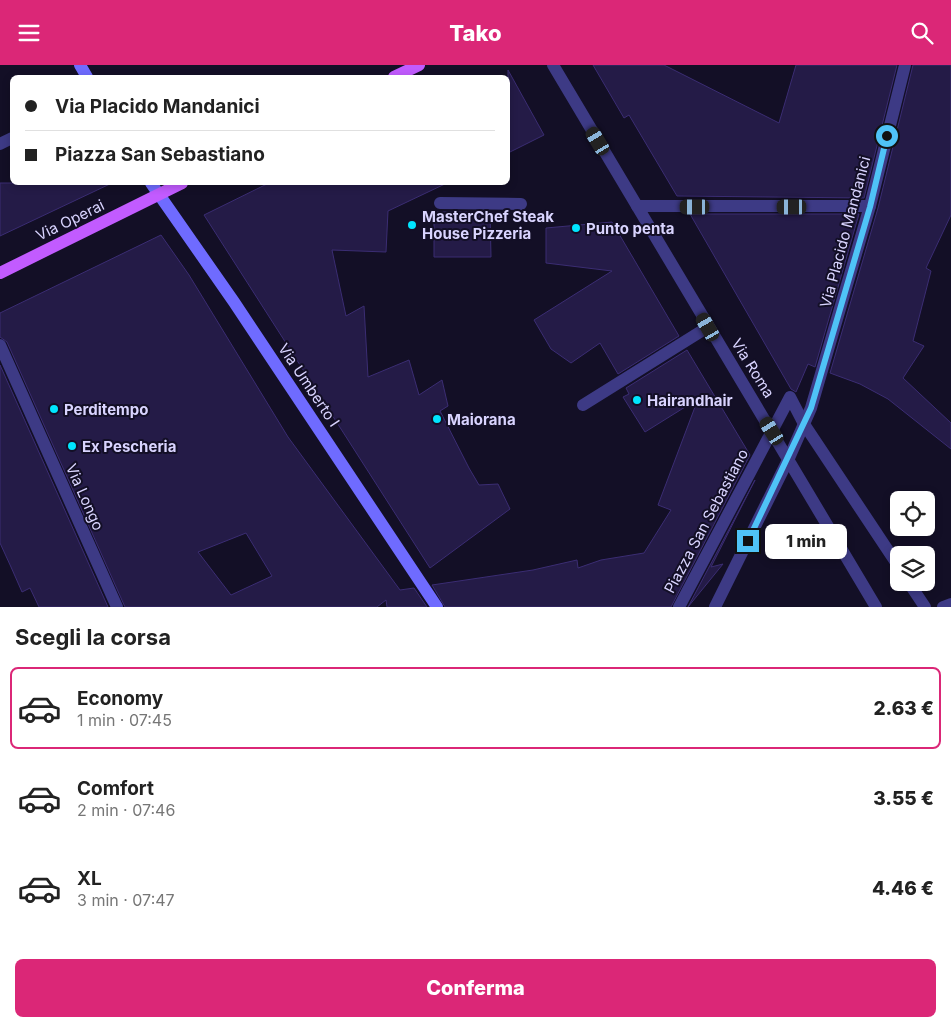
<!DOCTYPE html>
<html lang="it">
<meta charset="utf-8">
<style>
:root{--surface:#fff;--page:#f2f2f2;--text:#222;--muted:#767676;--line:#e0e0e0;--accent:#db2777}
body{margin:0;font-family:Inter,sans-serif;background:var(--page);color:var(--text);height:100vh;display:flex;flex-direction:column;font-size:19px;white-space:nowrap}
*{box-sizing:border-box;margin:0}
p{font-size:16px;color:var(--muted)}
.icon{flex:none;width:28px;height:28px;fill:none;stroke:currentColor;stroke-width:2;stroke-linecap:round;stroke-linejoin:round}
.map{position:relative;height:542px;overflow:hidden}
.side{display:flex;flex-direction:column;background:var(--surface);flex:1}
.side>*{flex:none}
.guide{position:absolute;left:10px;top:10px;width:500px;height:110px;border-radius:8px;box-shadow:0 2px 8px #0003;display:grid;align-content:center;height:110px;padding:0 15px;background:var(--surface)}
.buttons{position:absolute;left:890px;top:426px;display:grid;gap:10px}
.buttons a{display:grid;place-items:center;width:45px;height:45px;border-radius:8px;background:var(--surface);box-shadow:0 2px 8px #0003;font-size:25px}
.end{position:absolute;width:22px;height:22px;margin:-11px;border:6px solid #4fc3f7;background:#111;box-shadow:0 0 0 2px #111}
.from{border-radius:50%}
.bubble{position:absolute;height:35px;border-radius:8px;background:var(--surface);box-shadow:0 2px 8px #0003;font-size:16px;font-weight:800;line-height:35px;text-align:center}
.car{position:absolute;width:15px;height:30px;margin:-15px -8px;border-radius:6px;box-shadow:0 0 4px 1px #0007;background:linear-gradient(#222 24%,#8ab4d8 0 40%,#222 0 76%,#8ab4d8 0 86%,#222 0)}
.guide b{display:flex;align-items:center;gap:18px;height:48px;font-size:19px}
.guide b+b{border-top:1px solid var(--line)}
.guide i{width:12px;height:12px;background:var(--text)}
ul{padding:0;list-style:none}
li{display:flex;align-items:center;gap:15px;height:82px;margin:0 10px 8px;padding:0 5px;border:2px solid transparent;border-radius:8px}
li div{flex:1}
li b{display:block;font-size:19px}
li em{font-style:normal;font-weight:800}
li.active{border-color:var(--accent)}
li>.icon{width:45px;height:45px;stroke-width:1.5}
h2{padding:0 15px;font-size:22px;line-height:60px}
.button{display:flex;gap:10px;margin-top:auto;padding:10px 15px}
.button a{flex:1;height:58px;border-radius:8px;background:var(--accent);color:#fff;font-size:20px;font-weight:800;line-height:58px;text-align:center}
header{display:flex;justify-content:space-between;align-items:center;height:65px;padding:0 15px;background:var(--accent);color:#fff;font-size:22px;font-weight:800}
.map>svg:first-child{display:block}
</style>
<header><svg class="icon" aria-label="menu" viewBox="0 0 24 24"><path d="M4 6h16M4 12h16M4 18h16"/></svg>Tako<svg class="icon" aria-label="search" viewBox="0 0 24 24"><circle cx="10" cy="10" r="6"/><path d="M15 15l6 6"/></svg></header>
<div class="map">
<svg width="951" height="542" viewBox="0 0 951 542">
<rect width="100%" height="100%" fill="#130f26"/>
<g fill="#241b47" stroke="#3b2d73" fill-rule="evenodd">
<polygon points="593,0 664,0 779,58 796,0 897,0 864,133 677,131 629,50 624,53"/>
<polygon points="913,0 951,0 951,150 926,203 931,206 913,276 924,281 903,313 951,358 951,384 888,334 860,319 830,308 878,143"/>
<polygon points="508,5 544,70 508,88"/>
<polygon points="0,118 112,118 0,171"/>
<polygon points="269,118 447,118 388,146 386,187 332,185 346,251 364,241 368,312 409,295 419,330 442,315 448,341 440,346 469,403 479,420 498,419 510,444 430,503 204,150"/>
<polygon points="434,147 490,147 491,192 434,192"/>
<polygon points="690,149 859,149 815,302 808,299 796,327 791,324"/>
<polygon points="612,157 679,271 618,309 600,278 571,298 551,284 534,255 612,206 546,198 546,163"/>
<path d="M161,170L189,210L288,372L400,525L414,523L427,542H387L386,535L377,542H125L7,277L0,272V248ZM246,468L272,511L231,530L198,487Z"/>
<polygon points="687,285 750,390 671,542 445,542 432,520 533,505 577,495 578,503 601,495 644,488 671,445 658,440 698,334 645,367 623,332 629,329 626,323"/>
<polygon points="0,300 108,542 39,542 30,523 22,527 11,502 0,478"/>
<polygon points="755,415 711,502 723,499 688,542"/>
</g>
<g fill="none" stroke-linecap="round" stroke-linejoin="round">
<polyline stroke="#3d3a85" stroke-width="12" points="440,138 521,139"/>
<g stroke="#3d3a85" stroke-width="12">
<polyline points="553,0 876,542"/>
<polyline points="0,79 12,73"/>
<polyline points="637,141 870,141"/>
<polyline points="0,280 117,542"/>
<polyline points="583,340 708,262"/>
<polyline points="909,518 925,542"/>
<polyline points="679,542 790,332 804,359 899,502"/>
<polyline points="715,542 789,393 811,343 870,141 905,0"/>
<polyline points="943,542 951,539"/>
</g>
<g stroke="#6f6bff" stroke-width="12">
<polyline points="80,0 87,12"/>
<polyline points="151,118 234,237 437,542"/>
</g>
<g stroke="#c25bff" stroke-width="12">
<polyline points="394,12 419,0"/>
<polyline points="0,208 182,118"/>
</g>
</g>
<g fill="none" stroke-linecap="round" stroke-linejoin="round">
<polyline stroke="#4fc3f7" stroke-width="6" points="748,476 811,343 870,142 887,71"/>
</g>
<g fill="#00e5ff" stroke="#130f26" stroke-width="2">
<circle cx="412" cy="160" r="5"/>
<circle cx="576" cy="163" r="5"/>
<circle cx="637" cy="335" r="5"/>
<circle cx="54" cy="344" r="5"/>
<circle cx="437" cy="354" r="5"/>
<circle cx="72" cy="381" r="5"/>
</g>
<g text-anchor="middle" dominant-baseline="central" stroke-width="4" stroke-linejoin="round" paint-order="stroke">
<g font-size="15" font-weight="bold" fill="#d9d4ff" stroke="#130f26" text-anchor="start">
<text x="422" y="151">MasterChef Steak<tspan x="422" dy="17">House Pizzeria</tspan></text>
<text x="586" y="163">Punto penta</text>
<text x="647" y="335">Hairandhair</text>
<text x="64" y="344">Perditempo</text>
<text x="447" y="354">Maiorana</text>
<text x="82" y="381">Ex Pescheria</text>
</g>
<g font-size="15" fill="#d9d4ff" stroke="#130f26">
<text transform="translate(70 155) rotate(-26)">Via Operai</text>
<text transform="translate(845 167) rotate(-75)">Via Placido Mandanici</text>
<text transform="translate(753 303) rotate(58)">Via Roma</text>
<text transform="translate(309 320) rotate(56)">Via Umberto I</text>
<text transform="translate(85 432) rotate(66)">Via Longo</text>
<text transform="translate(706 456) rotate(-62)">Piazza San Sebastiano</text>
</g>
</g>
</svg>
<div class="buttons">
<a><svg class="icon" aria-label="locate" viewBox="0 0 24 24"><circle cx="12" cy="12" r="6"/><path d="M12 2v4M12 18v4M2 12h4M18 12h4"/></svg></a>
<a><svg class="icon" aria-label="layers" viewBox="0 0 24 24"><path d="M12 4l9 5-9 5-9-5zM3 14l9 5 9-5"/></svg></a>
</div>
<i class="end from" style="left:887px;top:71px"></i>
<i class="end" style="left:748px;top:476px"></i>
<div class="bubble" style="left:765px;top:459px;width:82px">1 min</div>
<i class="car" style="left:598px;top:76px;rotate:329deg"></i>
<i class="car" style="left:695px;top:142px;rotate:270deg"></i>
<i class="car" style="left:792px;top:142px;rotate:270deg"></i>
<i class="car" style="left:708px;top:262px;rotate:330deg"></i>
<i class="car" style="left:772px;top:366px;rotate:328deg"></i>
<div class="guide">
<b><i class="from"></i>Via Placido Mandanici</b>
<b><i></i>Piazza San Sebastiano</b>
</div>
</div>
<section class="side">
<h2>Scegli la corsa</h2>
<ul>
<li class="active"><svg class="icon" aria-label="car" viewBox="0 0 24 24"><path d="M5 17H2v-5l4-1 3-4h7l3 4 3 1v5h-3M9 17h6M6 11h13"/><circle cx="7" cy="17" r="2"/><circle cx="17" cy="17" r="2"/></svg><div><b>Economy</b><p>1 min · 07:45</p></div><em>2.63 €</em></li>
<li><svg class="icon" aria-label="car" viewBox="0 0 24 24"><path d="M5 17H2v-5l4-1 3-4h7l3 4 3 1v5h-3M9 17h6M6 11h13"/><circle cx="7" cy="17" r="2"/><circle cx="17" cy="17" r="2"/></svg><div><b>Comfort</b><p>2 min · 07:46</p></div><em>3.55 €</em></li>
<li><svg class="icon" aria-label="car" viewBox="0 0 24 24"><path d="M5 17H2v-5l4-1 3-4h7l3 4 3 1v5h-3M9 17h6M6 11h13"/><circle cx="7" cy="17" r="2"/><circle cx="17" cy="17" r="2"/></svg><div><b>XL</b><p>3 min · 07:47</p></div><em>4.46 €</em></li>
</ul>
<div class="button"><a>Conferma</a></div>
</section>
